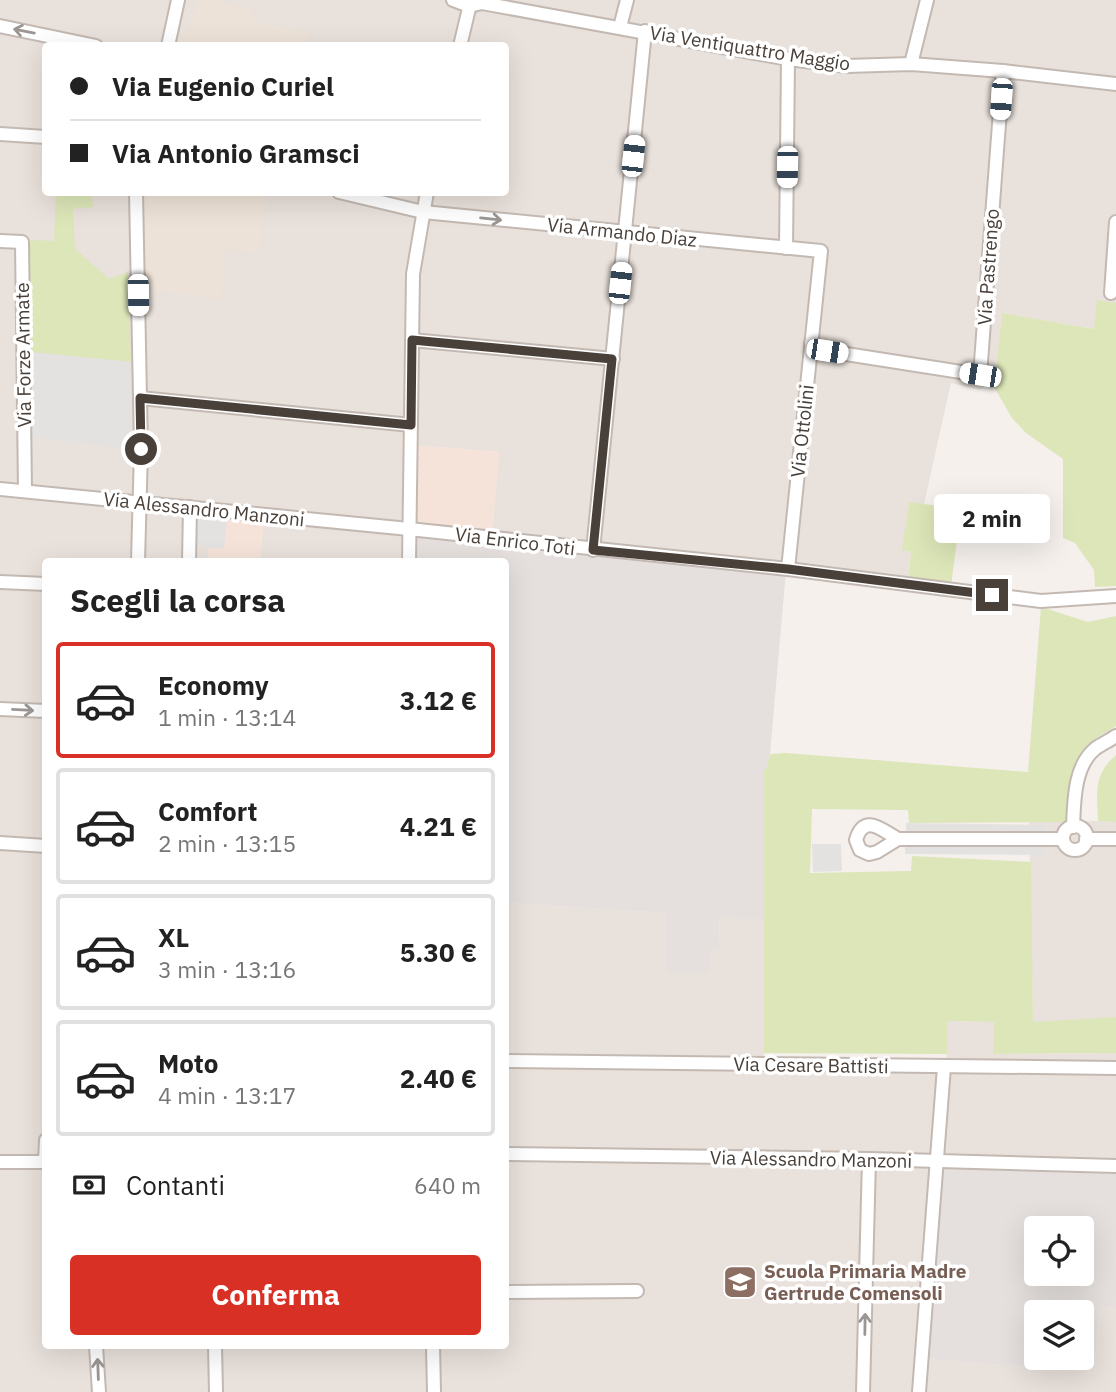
<!DOCTYPE html>
<html lang="it">
<meta charset="utf-8">
<style>
:root{--surface:#fff;--page:#f6f6f6;--text:#222;--muted:#767676;--line:#e0e0e0;--accent:#d93025}
body{margin:0;font-family:"IBM Plex Sans",sans-serif;background:var(--page);color:var(--text);height:100vh;display:flex;flex-direction:column;font-size:26px;white-space:nowrap}
*{box-sizing:border-box;margin:0}
p{font-size:23px;color:var(--muted)}
.icon{flex:none;width:38px;height:38px;fill:none;stroke:currentColor;stroke-width:2;stroke-linecap:round;stroke-linejoin:round}
.map{position:relative;flex:1;overflow:hidden}
.side{position:absolute;left:42px;top:558px;width:467px;height:791px;display:flex;flex-direction:column;background:var(--surface);border-radius:7px;box-shadow:0 7px 28px #0002}
.side>*{flex:none}
.hud{position:absolute;left:42px;top:42px;width:467px;height:154px;border-radius:7px;box-shadow:0 7px 28px #0002;display:grid;align-content:center;height:154px;padding:0 28px;background:var(--surface)}
.controls{position:absolute;left:1024px;top:1216px;display:grid;gap:14px}
.controls a{display:grid;place-items:center;width:70px;height:70px;border-radius:7px;background:var(--surface);box-shadow:0 7px 28px #0002;font-size:35px}
.end{position:absolute;width:32px;height:32px;margin:-16px;border:9px solid #4a403a;background:#fff;box-shadow:0 0 0 4px #fff}
.from{border-radius:50%}
.bubble{position:absolute;height:49px;border-radius:7px;background:var(--surface);box-shadow:0 7px 28px #0002;font-size:23px;font-weight:700;line-height:49px;text-align:center}
.car{position:absolute;width:21px;height:42px;margin:-21px -10px;border-radius:9px;box-shadow:0 0 5px 2px #0007;background:linear-gradient(#fff 24%,#345 0 40%,#fff 0 76%,#345 0 86%,#fff 0)}
.hud b{display:flex;align-items:center;gap:24px;height:66px;font-size:26px}
.hud b+b{border-top:2px solid var(--line)}
.hud i{width:18px;height:18px;background:var(--text)}
ul{padding:0;list-style:none}
li{display:flex;align-items:center;gap:21px;height:116px;margin:0 14px 10px;padding:0 14px;border:4px solid var(--line);border-radius:7px}
li div{flex:1}
li b{display:block;font-size:26px}
li em{font-style:normal;font-weight:700}
li.selected{border-color:var(--accent)}
li>.icon{width:63px;height:63px;stroke-width:1.5}
h2{padding:0 28px;font-size:32px;line-height:84px}
.pay{display:flex;align-items:center;gap:18px;height:77px;padding:0 28px;font-size:26px}
.pay p{margin-inline-start:auto}
.cta{display:flex;gap:14px;margin-top:auto;padding:14px 28px}
.cta a{flex:1;height:80px;border-radius:7px;background:var(--accent);color:#fff;font-size:28px;font-weight:700;line-height:80px;text-align:center}
.map>svg:first-child{display:block}
</style>
<div class="map">
<svg width="1116" height="1392" viewBox="0 0 1116 1392">
<rect width="100%" height="100%" fill="#f5f0ec"/>
<g fill="#e9e1db">
<polygon points="0,0 469,0 457,45 46,46 46,192 424,193 421,209 406,526 0,486"/>
<polygon points="473,0 925,0 909,62 848,64"/>
<polygon points="929,0 1116,0 1116,81 913,62"/>
<polygon points="470,7 784,60 908,68 1116,87 1116,303 1098,301 1094,329 1002,313 995,379 980,390 951,383 924,504 909,503 903,550 911,552 908,581 492,536 499,452 412,445 416,274 430,193 506,192 506,46 462,45"/>
<polygon points="0,492 192,509 208,547 208,562 46,562 45,1161 0,1160"/>
<polygon points="264,516 406,532 405,562 260,562"/>
<polygon points="1098,821 1116,822 1116,1017 1033,1023 1029,822"/>
<polygon points="506,903 666,913 668,973 682,973 709,948 720,948 719,916 764,920 764,1063 506,1059"/>
<polygon points="947,1021 994,1022 993,1054 1116,1053 1116,1169 938,1164 947,1054"/>
<polygon points="506,1062 941,1069 917,1392 0,1392 0,1163 45,1164 46,1346 506,1346"/>
<polygon points="1100,1305 1116,1307 1116,1392 921,1392 924,1359 1094,1372"/>
</g>
<g fill="#f5e3da">
<polygon points="412,445 499,452 492,536 411,527"/>
<polygon points="192,509 264,516 260,562 208,562 208,547 192,546"/>
</g>
<g fill="#e5e0dd" fill-rule="evenodd">
<polygon points="411,532 786,571 770,754 766,770 764,920 719,917 720,948 710,949 710,973 667,973 666,913 506,903 506,562 411,562"/>
<path d="M938,1164L1116,1169V1307L1100,1306L1094,1372L924,1359ZM1036,1228H1082V1274H1036ZM1036,1312H1082V1358H1036Z"/>
</g>
<g fill="#ede2d7">
<polygon points="198,0 213,0 252,10 255,21 309,34 307,45 178,45 181,33 190,32"/>
<polygon points="144,193 267,193 258,253 226,249 221,300 146,288"/>
</g>
<g fill="#dce6b8">
<polygon points="56,193 92,193 93,207 73,209 75,249 109,279 128,272 131,362 30,352 30,240 54,241"/>
<polygon points="1097,300 1116,303 1116,586 1095,587 1094,570 1075,543 1063,538 1063,459 1026,433 1012,418 991,382 995,379 1002,313 1094,329"/>
<polygon points="909,502 961,509 951,586 908,581 911,552 902,550"/>
<path d="M1041,607L1088,622L1116,616V726C1109,731 1099,735 1093,741C1068,762 1068,793 1069,822L909,823L908,810L812,809L810,873L911,871L912,856L1031,862L1033,1022L1116,1017V1053L993,1054L994,1022L947,1021V1054L764,1053V770H766L770,754L786,753L1028,772Z"/>
<path d="M1116,755V822L1098,821C1097,794 1093,774 1116,755Z"/>
</g>
<g fill="#e4e2e0">
<polygon points="30,352 131,362 132,449 32,437"/>
<polygon points="195,514 227,518 224,549 195,546"/>
<polygon points="906,823 1045,825 1045,834 906,833"/>
<polygon points="812,844 841,844 842,871 813,872"/>
<polygon points="905,844 1044,846 1044,855 905,854"/>
</g>
<g fill="none" stroke-linecap="round" stroke-linejoin="round">
<g stroke="#c3b9b2" stroke-width="16">
<g id="street">
<polyline points="453,0 469,6 482,3 788,59 847,66 911,64 1003,71 1116,84"/>
<polyline points="0,26 96,46"/>
<polyline points="620,27 627,0"/>
<polyline points="168,46 178,0"/>
<polyline points="460,46 471,0"/>
<polyline points="911,64 927,0"/>
<polyline points="0,134 46,137"/>
<polyline points="136,192 141,449 138,562"/>
<polyline points="339,192 423,212 821,251 788,569"/>
<polyline points="0,241 22,242 25,491"/>
<polyline points="786,248 788,59"/>
<polyline points="1111,293 1116,222"/>
<polyline points="412,340 613,359"/>
<polyline points="811,343 827,351 980,375 1003,71"/>
<polyline points="140,398 411,425"/>
<polyline points="0,489 409,529 788,569 1041,601 1116,596"/>
<polyline points="593,550 645,31"/>
<polyline points="189,562 190,507"/>
<polyline points="409,562 413,274 427,192"/>
<polyline points="0,582 46,584"/>
<polyline points="0,709 46,711"/>
<circle cx="1075" cy="838" r="12"/>
<path d="M1073,827C1074,801 1074,765 1096,748C1102,744 1110,740 1116,736"/>
<path d="M898,839L877,852L869,854L860,850L856,840C864,812 883,831 898,839H1063"/>
<polyline points="1086,839 1116,839"/>
<polyline points="0,843 46,846"/>
<polyline points="506,1061 1116,1068"/>
<polyline points="506,1154 869,1159 1116,1166"/>
<polyline points="0,1162 46,1162"/>
<polyline points="45,1162 46,1140"/>
<polyline points="506,1292 637,1291"/>
<polyline points="96,1346 99,1392"/>
<polyline points="215,1346 216,1392"/>
<polyline points="433,1346 434,1392"/>
<polyline points="863,1392 869,1159"/>
<polyline points="919,1392 944,1067"/>
</g>
</g>
<use href="#street" stroke="#fff" stroke-width="12"/>
</g>
<defs><path id="oneway-shaft" d="M-6 0H5M1.5-3L5.5 0L1.5 3" fill="none" stroke-width="1.6" stroke-linecap="round" stroke-linejoin="round" transform="scale(1.75)"/></defs>
<g stroke="#9b9693">
<use href="#oneway-shaft" transform="translate(24 31) rotate(-169)"/>
<use href="#oneway-shaft" transform="translate(491 219) rotate(6)"/>
<use href="#oneway-shaft" transform="translate(23 710) rotate(3)"/>
<use href="#oneway-shaft" transform="translate(865 1324) rotate(-89)"/>
<use href="#oneway-shaft" transform="translate(98 1369) rotate(-92)"/>
</g>
<g fill="none" stroke-linecap="round" stroke-linejoin="round">
<polyline stroke="#4a403a" stroke-width="9" points="141,449 140,398 411,425 412,340 612,359 593,550 788,569 992,595"/>
</g>
<defs>
<g id="school-square" transform="scale(1.75)"><rect x="-9" y="-9" width="18" height="18" rx="4" fill="#8d6e63" stroke="#fff"/><path d="M0-5L7-2L0 1L-7-2ZM-4 1L0 2.5L4 1V4Q0 6-4 4Z" fill="#fff"/></g>
</defs>
<g fill-rule="evenodd">
<use href="#school-square" x="740" y="1282"/>
</g>
<g text-anchor="middle" dominant-baseline="central" stroke-width="7" stroke-linejoin="round" paint-order="stroke">
<g font-size="19" fill="#4a403a" stroke="#fff">
<text transform="translate(750 48) rotate(9)">Via Ventiquattro Maggio</text>
<text transform="translate(622 232) rotate(6)">Via Armando Diaz</text>
<text transform="translate(988 267) rotate(-86)">Via Pastrengo</text>
<text transform="translate(23 355) rotate(-91)">Via Forze Armate</text>
<text transform="translate(802 431) rotate(-84)">Via Ottolini</text>
<text transform="translate(204 509) rotate(6)">Via Alessandro Manzoni</text>
<text transform="translate(515 541) rotate(7)">Via Enrico Toti</text>
<text transform="translate(811 1065) rotate(1)">Via Cesare Battisti</text>
<text transform="translate(811 1159) rotate(1)">Via Alessandro Manzoni</text>
</g>
<g font-size="19" font-weight="bold" fill="#785e54" stroke="#fff" text-anchor="start">
<text x="764" y="1271">Scuola Primaria Madre<tspan x="764" dy="22">Gertrude Comensoli</tspan></text>
</g>
</g>
</svg>
<div class="controls">
<a><svg class="icon" aria-label="locate" viewBox="0 0 24 24"><circle cx="12" cy="12" r="6"/><path d="M12 2v4M12 18v4M2 12h4M18 12h4"/></svg></a>
<a><svg class="icon" aria-label="layers" viewBox="0 0 24 24"><path d="M12 4l9 5-9 5-9-5zM3 14l9 5 9-5"/></svg></a>
</div>
<i class="end from" style="left:141px;top:449px"></i>
<i class="end" style="left:992px;top:595px"></i>
<div class="bubble" style="left:934px;top:494px;width:116px">2 min</div>
<i class="car" style="left:1001px;top:99px;rotate:184deg"></i>
<i class="car" style="left:633px;top:156px;rotate:6deg"></i>
<i class="car" style="left:787px;top:167px;rotate:181deg"></i>
<i class="car" style="left:620px;top:283px;rotate:6deg"></i>
<i class="car" style="left:138px;top:295px;rotate:179deg"></i>
<i class="car" style="left:827px;top:351px;rotate:99deg"></i>
<i class="car" style="left:980px;top:375px;rotate:279deg"></i>
<div class="hud">
<b><i class="from"></i>Via Eugenio Curiel</b>
<b><i></i>Via Antonio Gramsci</b>
</div>
<section class="side">
<h2>Scegli la corsa</h2>
<ul>
<li class="selected"><svg class="icon" aria-label="car" viewBox="0 0 24 24"><path d="M5 17H2v-5l4-1 3-4h7l3 4 3 1v5h-3M9 17h6M6 11h13"/><circle cx="7" cy="17" r="2"/><circle cx="17" cy="17" r="2"/></svg><div><b>Economy</b><p>1 min · 13:14</p></div><em>3.12 €</em></li>
<li><svg class="icon" aria-label="car" viewBox="0 0 24 24"><path d="M5 17H2v-5l4-1 3-4h7l3 4 3 1v5h-3M9 17h6M6 11h13"/><circle cx="7" cy="17" r="2"/><circle cx="17" cy="17" r="2"/></svg><div><b>Comfort</b><p>2 min · 13:15</p></div><em>4.21 €</em></li>
<li><svg class="icon" aria-label="car" viewBox="0 0 24 24"><path d="M5 17H2v-5l4-1 3-4h7l3 4 3 1v5h-3M9 17h6M6 11h13"/><circle cx="7" cy="17" r="2"/><circle cx="17" cy="17" r="2"/></svg><div><b>XL</b><p>3 min · 13:16</p></div><em>5.30 €</em></li>
<li><svg class="icon" aria-label="car" viewBox="0 0 24 24"><path d="M5 17H2v-5l4-1 3-4h7l3 4 3 1v5h-3M9 17h6M6 11h13"/><circle cx="7" cy="17" r="2"/><circle cx="17" cy="17" r="2"/></svg><div><b>Moto</b><p>4 min · 13:17</p></div><em>2.40 €</em></li>
</ul>
<div class="pay"><svg class="icon" aria-label="cash" viewBox="0 0 24 24"><path d="M3 7h18v10H3z"/><circle cx="12" cy="12" r="2"/></svg>Contanti<p>640 m</p></div>
<div class="cta"><a>Conferma</a></div>
</section>
</div>
